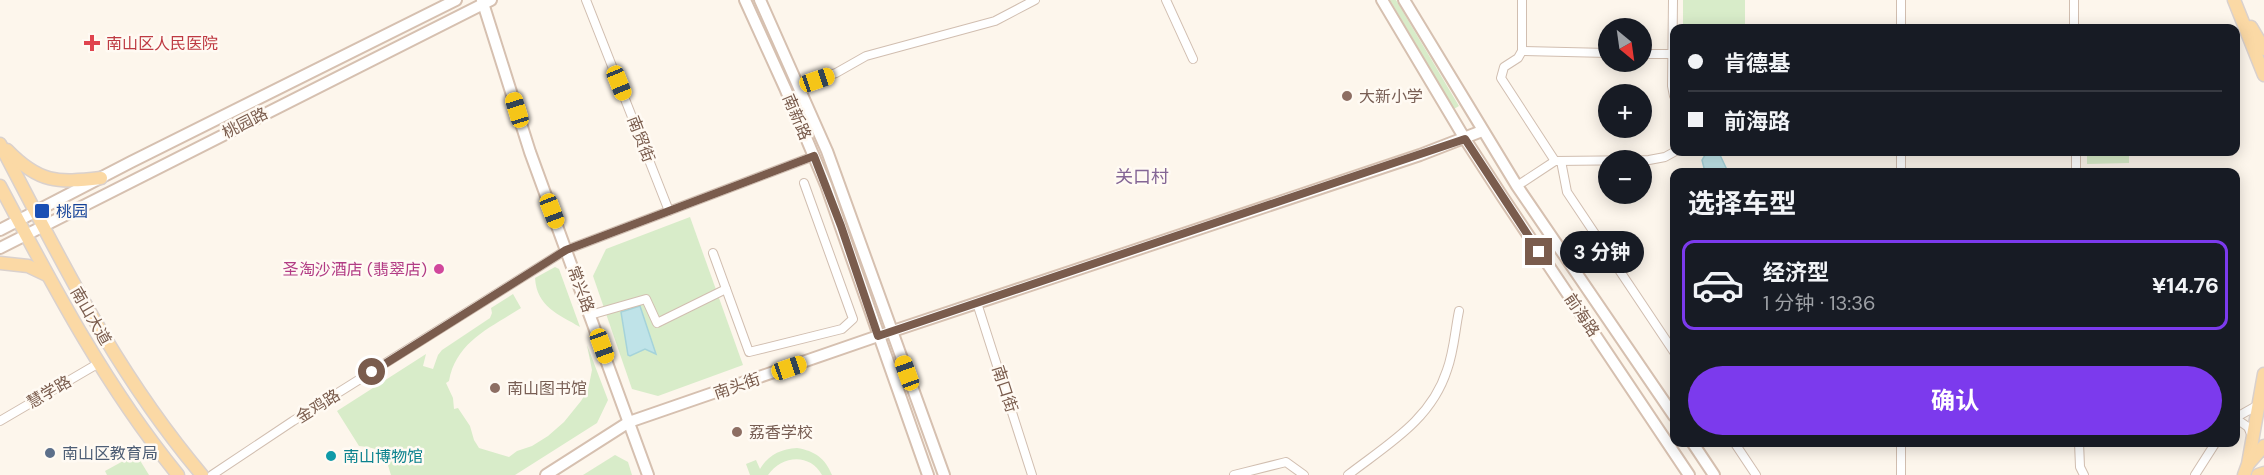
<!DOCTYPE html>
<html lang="zh">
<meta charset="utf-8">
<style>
:root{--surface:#171b24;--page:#242831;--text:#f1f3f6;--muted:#9ea1a6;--line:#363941;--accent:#7c3aed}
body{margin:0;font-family:"DM Sans","Noto Sans SC",sans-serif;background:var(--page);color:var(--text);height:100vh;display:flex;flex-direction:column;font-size:22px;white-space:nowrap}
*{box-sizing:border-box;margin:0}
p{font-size:20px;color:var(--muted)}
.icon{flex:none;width:33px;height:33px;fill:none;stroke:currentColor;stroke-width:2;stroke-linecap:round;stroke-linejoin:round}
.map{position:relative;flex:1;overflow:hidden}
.sheet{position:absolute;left:1670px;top:168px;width:570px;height:279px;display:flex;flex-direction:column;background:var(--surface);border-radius:12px;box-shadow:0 3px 15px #0003}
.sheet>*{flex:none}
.hud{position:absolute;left:1670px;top:24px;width:570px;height:132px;border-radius:12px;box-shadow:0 3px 15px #0003;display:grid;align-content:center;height:132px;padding:0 18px;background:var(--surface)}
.needle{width:39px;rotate:151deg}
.buttons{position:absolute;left:1598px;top:18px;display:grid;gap:12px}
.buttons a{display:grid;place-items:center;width:54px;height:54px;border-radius:50%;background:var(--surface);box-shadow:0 3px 15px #0003;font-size:30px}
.end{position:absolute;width:27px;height:27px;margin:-14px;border:8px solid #7a5c4d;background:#fff;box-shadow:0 0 0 3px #fff}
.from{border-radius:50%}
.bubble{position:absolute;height:42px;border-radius:21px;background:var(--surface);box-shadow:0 3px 15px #0003;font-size:20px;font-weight:700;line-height:42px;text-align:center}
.car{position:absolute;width:18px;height:36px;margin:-18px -9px;border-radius:8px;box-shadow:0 0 4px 2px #0007;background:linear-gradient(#f5c518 24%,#345 0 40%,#f5c518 0 76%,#345 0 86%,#f5c518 0)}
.hud b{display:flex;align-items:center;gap:21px;height:57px;font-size:22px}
.hud b+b{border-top:2px solid var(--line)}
.hud i{width:15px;height:15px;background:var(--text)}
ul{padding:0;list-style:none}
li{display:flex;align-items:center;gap:18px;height:90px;margin:0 12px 9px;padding:0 6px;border:3px solid transparent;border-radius:12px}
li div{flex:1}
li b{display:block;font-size:22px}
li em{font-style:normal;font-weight:700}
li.selected{border-color:var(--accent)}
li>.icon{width:54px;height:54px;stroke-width:1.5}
h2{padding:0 18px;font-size:27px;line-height:72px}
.cta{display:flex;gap:12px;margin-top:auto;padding:12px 18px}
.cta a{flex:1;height:69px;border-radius:36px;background:var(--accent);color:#fff;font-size:24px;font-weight:700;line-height:69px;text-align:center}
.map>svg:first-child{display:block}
</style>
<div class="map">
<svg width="2264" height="475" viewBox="0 0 2264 475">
<rect width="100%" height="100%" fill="#fdf6ec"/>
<g fill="#d8ecc9">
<polygon points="1390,0 1396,0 1459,106 1454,109"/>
<rect x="1683" y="0" width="62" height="28"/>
<polygon points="2087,152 2129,152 2129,163 2087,164"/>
<polygon points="690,217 743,365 658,396 632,389 593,276 606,249"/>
<path d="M555,267L559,269L580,327C558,314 537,307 535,278Z"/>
<path d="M513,294L521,308C490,328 456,342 449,381L446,383L453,398L454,409L458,408L470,426L474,440L479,448L509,457L517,451L532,446L548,436L564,422L581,401L588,390L592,370L587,345L608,400L597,423L515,475H391C384,451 384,449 359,446L337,411L426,354L423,366L433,369L438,355L442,350L490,318L492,313L491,308Z"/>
<path d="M797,448C815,451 825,458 832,475H822C810,453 782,455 768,475H750L746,464L756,460L760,469C768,455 781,449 797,448Z"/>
<polygon points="136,454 149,475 107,475 105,471"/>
<polygon points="615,455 628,462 632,475 583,475"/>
</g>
<g fill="#bfe3e8" stroke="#a5d3da" stroke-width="1.5">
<polygon points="1712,152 1720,155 1728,172 1705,172 1702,160 1705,155"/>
<polygon points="640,306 656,354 645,349 630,356 628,355 621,312"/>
</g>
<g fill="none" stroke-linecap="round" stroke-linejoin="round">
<g stroke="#d1beb0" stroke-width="10">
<g id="street">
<polyline points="586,0 669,211"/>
<polyline points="1166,0 1193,59"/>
<polyline points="1522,0 1522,51 1518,58 1504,67 1501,78 1555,161"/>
<polyline points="1673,0 1672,86 1674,96"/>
<polyline points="2074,0 2074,28"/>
<polyline points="1901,28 1901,0"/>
<polyline points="1522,51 1608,53"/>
<polyline points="1641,54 1672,54"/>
<polyline points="799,86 836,73 866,56 995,21 1035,0"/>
<polyline points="1901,152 1901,172"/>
<polyline points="2076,152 2076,172"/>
<polyline points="1561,161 1567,192 1674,352"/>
<polyline points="1517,186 1555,161 1649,160 1665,157 1674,152"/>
<polyline points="713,253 749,352 842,329 853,319 804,183"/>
<polyline points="977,303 1032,475"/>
<polyline points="590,315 646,299 657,323 726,289"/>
<polyline points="2235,418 2258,405"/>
<polyline points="2235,418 2248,427 2252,436"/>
<polyline points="0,421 99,363"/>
<polyline points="1734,442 1756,475"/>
<polyline points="1901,442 1901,475"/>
<polyline points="2079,442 2080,467 2084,475"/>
<polyline points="212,475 293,421 566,250 814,156"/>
<polyline points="1234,475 1286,462 1304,475"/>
<path d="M1348,475C1388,444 1431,420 1447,370C1454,351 1455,330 1459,311"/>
<polyline points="2195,475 2216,442"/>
</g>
</g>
<g stroke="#d6c0b0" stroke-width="14">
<g id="secondary">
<polyline points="482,0 530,152 648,475"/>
<polyline points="745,0 785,88 826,185 928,475"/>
<polyline points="760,0 827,151 944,475"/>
<polyline points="1382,0 1465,139 1502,196 1689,475"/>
<polyline points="1404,0 1517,186 1674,416"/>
<polyline points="0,230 131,162 456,0"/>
<polyline points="0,248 491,0"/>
<polyline points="1692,442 1714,475"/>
<polyline points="546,475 629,422 878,336 1420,155 1482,131"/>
</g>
</g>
<g stroke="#dad1cd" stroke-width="15">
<g id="primary">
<polyline points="2234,0 2264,75"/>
<polyline points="2251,27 2264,49"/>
<path d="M0,144C62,262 115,372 202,475"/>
<path d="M7,150C39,183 57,183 101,178"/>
<path d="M0,186C53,286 106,387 178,475"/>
<polyline points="0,263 28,266 47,275"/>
<polyline points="2249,463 2264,446"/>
<polyline points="2244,475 2248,464 2264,374"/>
<polyline points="2258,475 2264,473"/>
</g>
</g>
<use href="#street" stroke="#fff" stroke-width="8"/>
<use href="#secondary" stroke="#fff" stroke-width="10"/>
<use href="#primary" stroke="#fbd9a5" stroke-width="12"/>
</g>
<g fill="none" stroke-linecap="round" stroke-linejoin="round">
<polyline stroke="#7a5c4d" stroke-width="8" points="372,372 566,250 814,156 841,226 878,336 1465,139 1539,252"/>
</g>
<path fill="#e0444e" stroke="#fffaf3" stroke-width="2" d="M89 34h6v6h6v6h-6v6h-6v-6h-6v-6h6z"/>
<g fill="#8d6e63" stroke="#fffaf3" stroke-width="2">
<circle cx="1347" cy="96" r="6"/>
<circle cx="495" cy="388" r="6"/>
<circle cx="737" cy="432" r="6"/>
</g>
<rect fill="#1a4fb4" stroke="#fffaf3" stroke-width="2" x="34" y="203" width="16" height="16" rx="3"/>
<circle fill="#d1479c" stroke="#fffaf3" stroke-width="2" cx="439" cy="269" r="6"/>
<circle fill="#5c6f8a" stroke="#fffaf3" stroke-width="2" cx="50" cy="453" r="6"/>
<circle fill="#0f9aa8" stroke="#fffaf3" stroke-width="2" cx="331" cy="456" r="6"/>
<g text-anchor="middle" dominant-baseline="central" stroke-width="5" stroke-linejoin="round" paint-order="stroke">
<g font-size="16" fill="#be3a42" stroke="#fffaf3" text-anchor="start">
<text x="106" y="43">南山区人民医院</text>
</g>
<g font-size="16" fill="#785e54" stroke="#fffaf3" text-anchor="start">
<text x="1359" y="96">大新小学</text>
<text x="507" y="388">南山图书馆</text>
<text x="749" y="432">荔香学校</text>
</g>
<g font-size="16" fill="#7a5c4d" stroke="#fffaf3">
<text transform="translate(797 117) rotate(67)">南新路</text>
<text transform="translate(245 123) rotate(-27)">桃园路</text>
<text transform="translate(641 139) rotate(69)">南贸街</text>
<text transform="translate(581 289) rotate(70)">常兴路</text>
<text transform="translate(1582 315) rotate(56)">前海路</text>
<text transform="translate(91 316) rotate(60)">南山大道</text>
<text transform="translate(737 386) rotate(-19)">南头街</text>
<text transform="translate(1005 389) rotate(72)">南口街</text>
<text transform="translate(49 392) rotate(-30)">慧学路</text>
<text transform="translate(318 406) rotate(-32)">金鸡路</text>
</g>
<g font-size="16" fill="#164399" stroke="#fffaf3" text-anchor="start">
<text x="56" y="211">桃园</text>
</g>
<g font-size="16" fill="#b23c85" stroke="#fffaf3" text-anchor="end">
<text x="427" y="269">圣淘沙酒店 (翡翠店)</text>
</g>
<g font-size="16" fill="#4e5e75" stroke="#fffaf3" text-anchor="start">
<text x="62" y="453">南山区教育局</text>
</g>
<g font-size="16" fill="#0d838f" stroke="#fffaf3" text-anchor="start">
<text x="343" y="456">南山博物馆</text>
</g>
<g font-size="18" fill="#846695" stroke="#fffaf3">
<text x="1142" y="177">关口村</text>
</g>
</g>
</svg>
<div class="buttons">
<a><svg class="needle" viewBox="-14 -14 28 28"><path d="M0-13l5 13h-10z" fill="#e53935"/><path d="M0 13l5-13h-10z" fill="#9ea1a6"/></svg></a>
<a>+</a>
<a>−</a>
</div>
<i class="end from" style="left:372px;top:372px"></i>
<i class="end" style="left:1539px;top:252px"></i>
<div class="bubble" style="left:1560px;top:231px;width:84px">3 分钟</div>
<i class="car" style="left:817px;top:80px;rotate:71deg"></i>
<i class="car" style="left:619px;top:83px;rotate:158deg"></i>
<i class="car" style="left:517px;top:110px;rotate:343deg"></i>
<i class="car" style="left:552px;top:211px;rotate:159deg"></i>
<i class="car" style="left:602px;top:346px;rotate:160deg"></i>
<i class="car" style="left:789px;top:368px;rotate:71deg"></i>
<i class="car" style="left:907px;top:373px;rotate:340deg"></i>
<div class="hud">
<b><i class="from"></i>肯德基</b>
<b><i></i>前海路</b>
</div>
<section class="sheet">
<h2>选择车型</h2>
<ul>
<li class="selected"><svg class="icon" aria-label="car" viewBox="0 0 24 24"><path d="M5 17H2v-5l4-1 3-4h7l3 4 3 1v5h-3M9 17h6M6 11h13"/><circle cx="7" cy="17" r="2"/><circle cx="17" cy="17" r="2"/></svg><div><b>经济型</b><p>1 分钟 · 13:36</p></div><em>¥14.76</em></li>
</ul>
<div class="cta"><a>确认</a></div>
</section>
</div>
